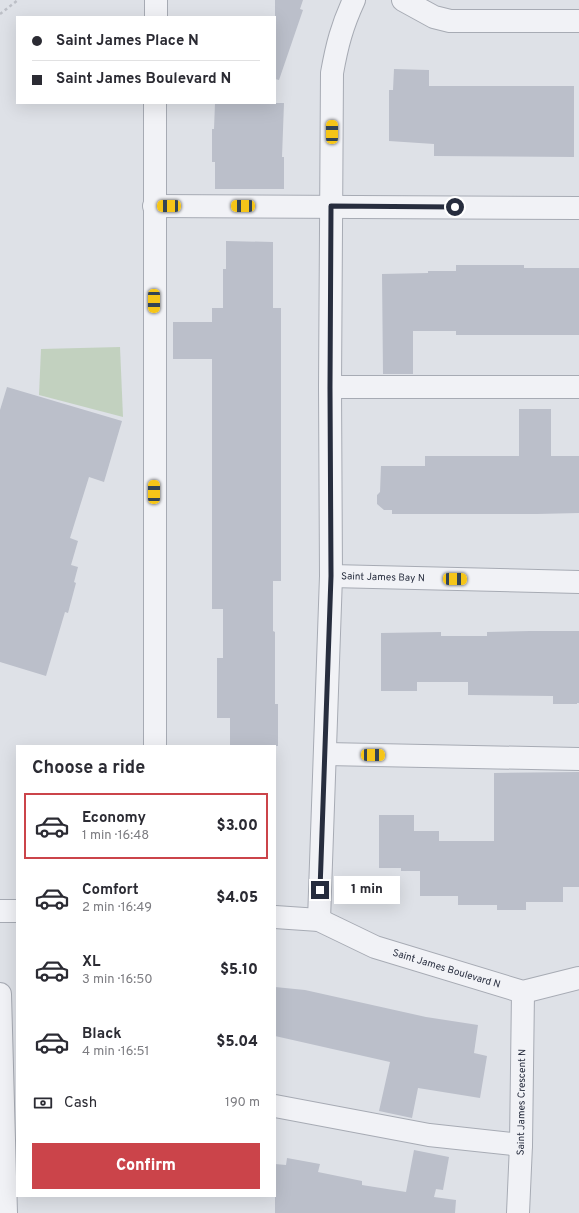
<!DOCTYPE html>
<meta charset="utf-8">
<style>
:root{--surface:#fff;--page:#f2f2f3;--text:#2b2b33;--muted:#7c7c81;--line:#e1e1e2;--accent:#cb444a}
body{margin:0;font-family:Overpass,sans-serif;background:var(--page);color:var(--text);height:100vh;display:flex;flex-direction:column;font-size:15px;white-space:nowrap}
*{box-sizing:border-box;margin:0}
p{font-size:13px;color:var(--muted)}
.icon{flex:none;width:22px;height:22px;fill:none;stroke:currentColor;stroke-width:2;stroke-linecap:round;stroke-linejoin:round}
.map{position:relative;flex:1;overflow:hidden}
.side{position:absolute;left:16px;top:745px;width:260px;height:452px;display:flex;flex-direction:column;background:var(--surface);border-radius:0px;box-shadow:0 4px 16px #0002}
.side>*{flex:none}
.hud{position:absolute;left:16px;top:16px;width:260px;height:88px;border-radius:0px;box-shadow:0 4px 16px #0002;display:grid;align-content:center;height:88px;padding:0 16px;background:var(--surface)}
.end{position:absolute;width:18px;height:18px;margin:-9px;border:5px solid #272d3e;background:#fff;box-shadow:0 0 0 2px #fff}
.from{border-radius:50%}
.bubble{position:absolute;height:28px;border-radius:0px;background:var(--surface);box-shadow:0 4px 16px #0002;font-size:13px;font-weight:800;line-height:28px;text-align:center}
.car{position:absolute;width:12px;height:24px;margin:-12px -6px;border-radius:5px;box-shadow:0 0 3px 1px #0007;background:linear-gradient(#f5c518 24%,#345 0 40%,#f5c518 0 76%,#345 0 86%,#f5c518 0)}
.hud b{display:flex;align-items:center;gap:14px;height:38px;font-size:15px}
.hud b+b{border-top:1px solid var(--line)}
.hud i{width:10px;height:10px;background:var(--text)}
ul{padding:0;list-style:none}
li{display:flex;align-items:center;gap:12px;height:66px;margin:0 8px 6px;padding:0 8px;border:2px solid transparent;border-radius:0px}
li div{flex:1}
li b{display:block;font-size:15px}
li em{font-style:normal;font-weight:800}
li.current{border-color:var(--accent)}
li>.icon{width:36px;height:36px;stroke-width:1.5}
h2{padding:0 16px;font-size:18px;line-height:48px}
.pay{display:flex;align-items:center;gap:10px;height:44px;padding:0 16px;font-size:15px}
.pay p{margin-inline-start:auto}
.cta{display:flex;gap:8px;margin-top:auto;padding:8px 16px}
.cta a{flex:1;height:46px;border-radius:0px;background:var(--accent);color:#fff;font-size:16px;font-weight:800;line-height:46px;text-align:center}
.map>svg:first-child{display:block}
</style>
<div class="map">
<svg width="579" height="1213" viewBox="0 0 579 1213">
<rect width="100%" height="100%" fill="#dee1e7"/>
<polygon fill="#c2d1bf" points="120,347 123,417 39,395 41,349"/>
<g fill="#bbbfca">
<polygon points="275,0 303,0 300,9 303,10 279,80 275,79"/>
<polygon points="394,69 429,70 429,86 574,86 574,157 434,156 434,144 389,141 389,90 393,90"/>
<polygon points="215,103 284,103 282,157 284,157 284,189 215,189 215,162 212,162 212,129 214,129"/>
<polygon points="226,241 273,242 273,308 281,308 281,581 273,581 273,631 275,632 275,704 278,704 278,746 230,746 230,718 217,718 217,658 223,658 223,609 212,609 212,359 173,359 173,322 212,322 212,308 223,308 223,269 226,269"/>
<polygon points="456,265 524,265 524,268 579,268 579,335 456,335 456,331 413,331 413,374 383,374 382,274 428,273 428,271 456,271"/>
<polygon points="7,387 122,421 104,482 89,477 70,538 78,541 71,565 78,567 74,582 76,583 68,613 65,612 46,676 0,662 0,410"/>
<polygon points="519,409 551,409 551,456 579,456 579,513 537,514 392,514 392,510 384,510 377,504 377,495 380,492 381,466 425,466 425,456 519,456"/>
<polygon points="530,631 579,631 579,703 577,703 577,704 553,704 553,696 468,695 468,682 417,682 417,691 381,691 381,633 441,632 441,636 487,636 487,632"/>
<polygon points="579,772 579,887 563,887 563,902 526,902 526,910 497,910 497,905 458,905 458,896 420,896 420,871 401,871 401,868 379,868 379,815 414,815 414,831 439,831 439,841 494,841 494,773"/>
<polygon points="275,987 305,990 426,1017 478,1025 474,1053 487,1056 480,1098 418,1088 412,1118 379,1111 390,1062 275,1036"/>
<polygon points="414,1150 449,1157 443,1190 436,1189 434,1197 456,1200 455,1213 275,1213 275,1164 286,1165 287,1158 320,1164 318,1172 362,1181 362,1185 406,1192"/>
</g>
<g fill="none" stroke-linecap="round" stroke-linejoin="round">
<g stroke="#a7abb4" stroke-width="24">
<g id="minor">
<polyline points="403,0 434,17 450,21 579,21"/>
<polyline points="156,17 156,0"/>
<polyline points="154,206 579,208"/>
<polyline points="330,387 579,387"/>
<path id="s1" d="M331,576L579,582"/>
<polyline points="155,746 155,103"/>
<polyline points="326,754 579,759"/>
<polyline points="0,911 17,911"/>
<path id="s2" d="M275,917L319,920L375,947L523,992L579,978"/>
<path d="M319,920L331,576L330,387L332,73C337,45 342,26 354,0"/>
<polyline points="0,994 6,1213"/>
<polyline points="275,1106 429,1135 521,1145"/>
<path id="s3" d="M518,1213L521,1145L523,992"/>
</g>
</g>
<polyline stroke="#bcbfc6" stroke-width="2.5" stroke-dasharray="3 3" stroke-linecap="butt" points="0,14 18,0"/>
<use href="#minor" stroke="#f1f2f6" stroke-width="22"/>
</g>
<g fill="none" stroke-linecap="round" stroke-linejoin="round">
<polyline stroke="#272d3e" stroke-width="5" points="320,890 331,576 330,388 331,206 455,207"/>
</g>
<g text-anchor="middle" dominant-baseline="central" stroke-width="3" stroke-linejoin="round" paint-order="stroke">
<g font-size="10" fill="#272d3e" stroke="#edf0f5">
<text stroke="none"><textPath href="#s1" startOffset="52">Saint James Bay N</textPath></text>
<text stroke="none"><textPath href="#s2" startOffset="181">Saint James Boulevard N</textPath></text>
<text stroke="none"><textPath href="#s3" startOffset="111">Saint James Crescent N</textPath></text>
</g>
</g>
</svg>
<i class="end from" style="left:455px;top:207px"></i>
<i class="end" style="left:320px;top:890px"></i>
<div class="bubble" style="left:334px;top:876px;width:66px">1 min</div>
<i class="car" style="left:332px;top:132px;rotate:0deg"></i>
<i class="car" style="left:169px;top:206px;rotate:270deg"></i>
<i class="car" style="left:243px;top:206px;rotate:270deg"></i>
<i class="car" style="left:154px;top:301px;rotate:180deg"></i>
<i class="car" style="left:154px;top:492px;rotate:0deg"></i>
<i class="car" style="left:455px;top:579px;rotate:91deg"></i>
<i class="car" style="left:373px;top:755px;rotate:91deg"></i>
<div class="hud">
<b><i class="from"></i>Saint James Place N</b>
<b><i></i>Saint James Boulevard N</b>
</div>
<section class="side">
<h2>Choose a ride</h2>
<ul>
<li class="current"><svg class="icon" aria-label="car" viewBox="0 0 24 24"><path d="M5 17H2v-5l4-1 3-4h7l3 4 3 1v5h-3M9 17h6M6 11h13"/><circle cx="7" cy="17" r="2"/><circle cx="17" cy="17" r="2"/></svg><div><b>Economy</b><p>1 min · 16:48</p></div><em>$3.00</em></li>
<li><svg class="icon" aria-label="car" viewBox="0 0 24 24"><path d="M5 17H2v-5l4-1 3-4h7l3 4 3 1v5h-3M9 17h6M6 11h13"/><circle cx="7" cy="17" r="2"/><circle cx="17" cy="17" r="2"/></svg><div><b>Comfort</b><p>2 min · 16:49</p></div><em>$4.05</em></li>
<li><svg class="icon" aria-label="car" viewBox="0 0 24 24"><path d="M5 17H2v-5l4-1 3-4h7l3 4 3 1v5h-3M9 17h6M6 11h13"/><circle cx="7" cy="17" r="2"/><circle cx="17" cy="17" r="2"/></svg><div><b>XL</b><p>3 min · 16:50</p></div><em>$5.10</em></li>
<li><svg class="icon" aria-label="car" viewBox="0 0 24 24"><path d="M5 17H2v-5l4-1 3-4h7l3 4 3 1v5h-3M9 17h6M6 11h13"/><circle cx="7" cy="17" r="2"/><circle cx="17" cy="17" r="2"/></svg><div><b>Black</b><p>4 min · 16:51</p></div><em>$5.04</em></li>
</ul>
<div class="pay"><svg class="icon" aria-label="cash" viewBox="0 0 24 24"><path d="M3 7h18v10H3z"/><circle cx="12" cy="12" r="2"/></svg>Cash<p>190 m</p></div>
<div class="cta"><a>Confirm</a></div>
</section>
</div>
